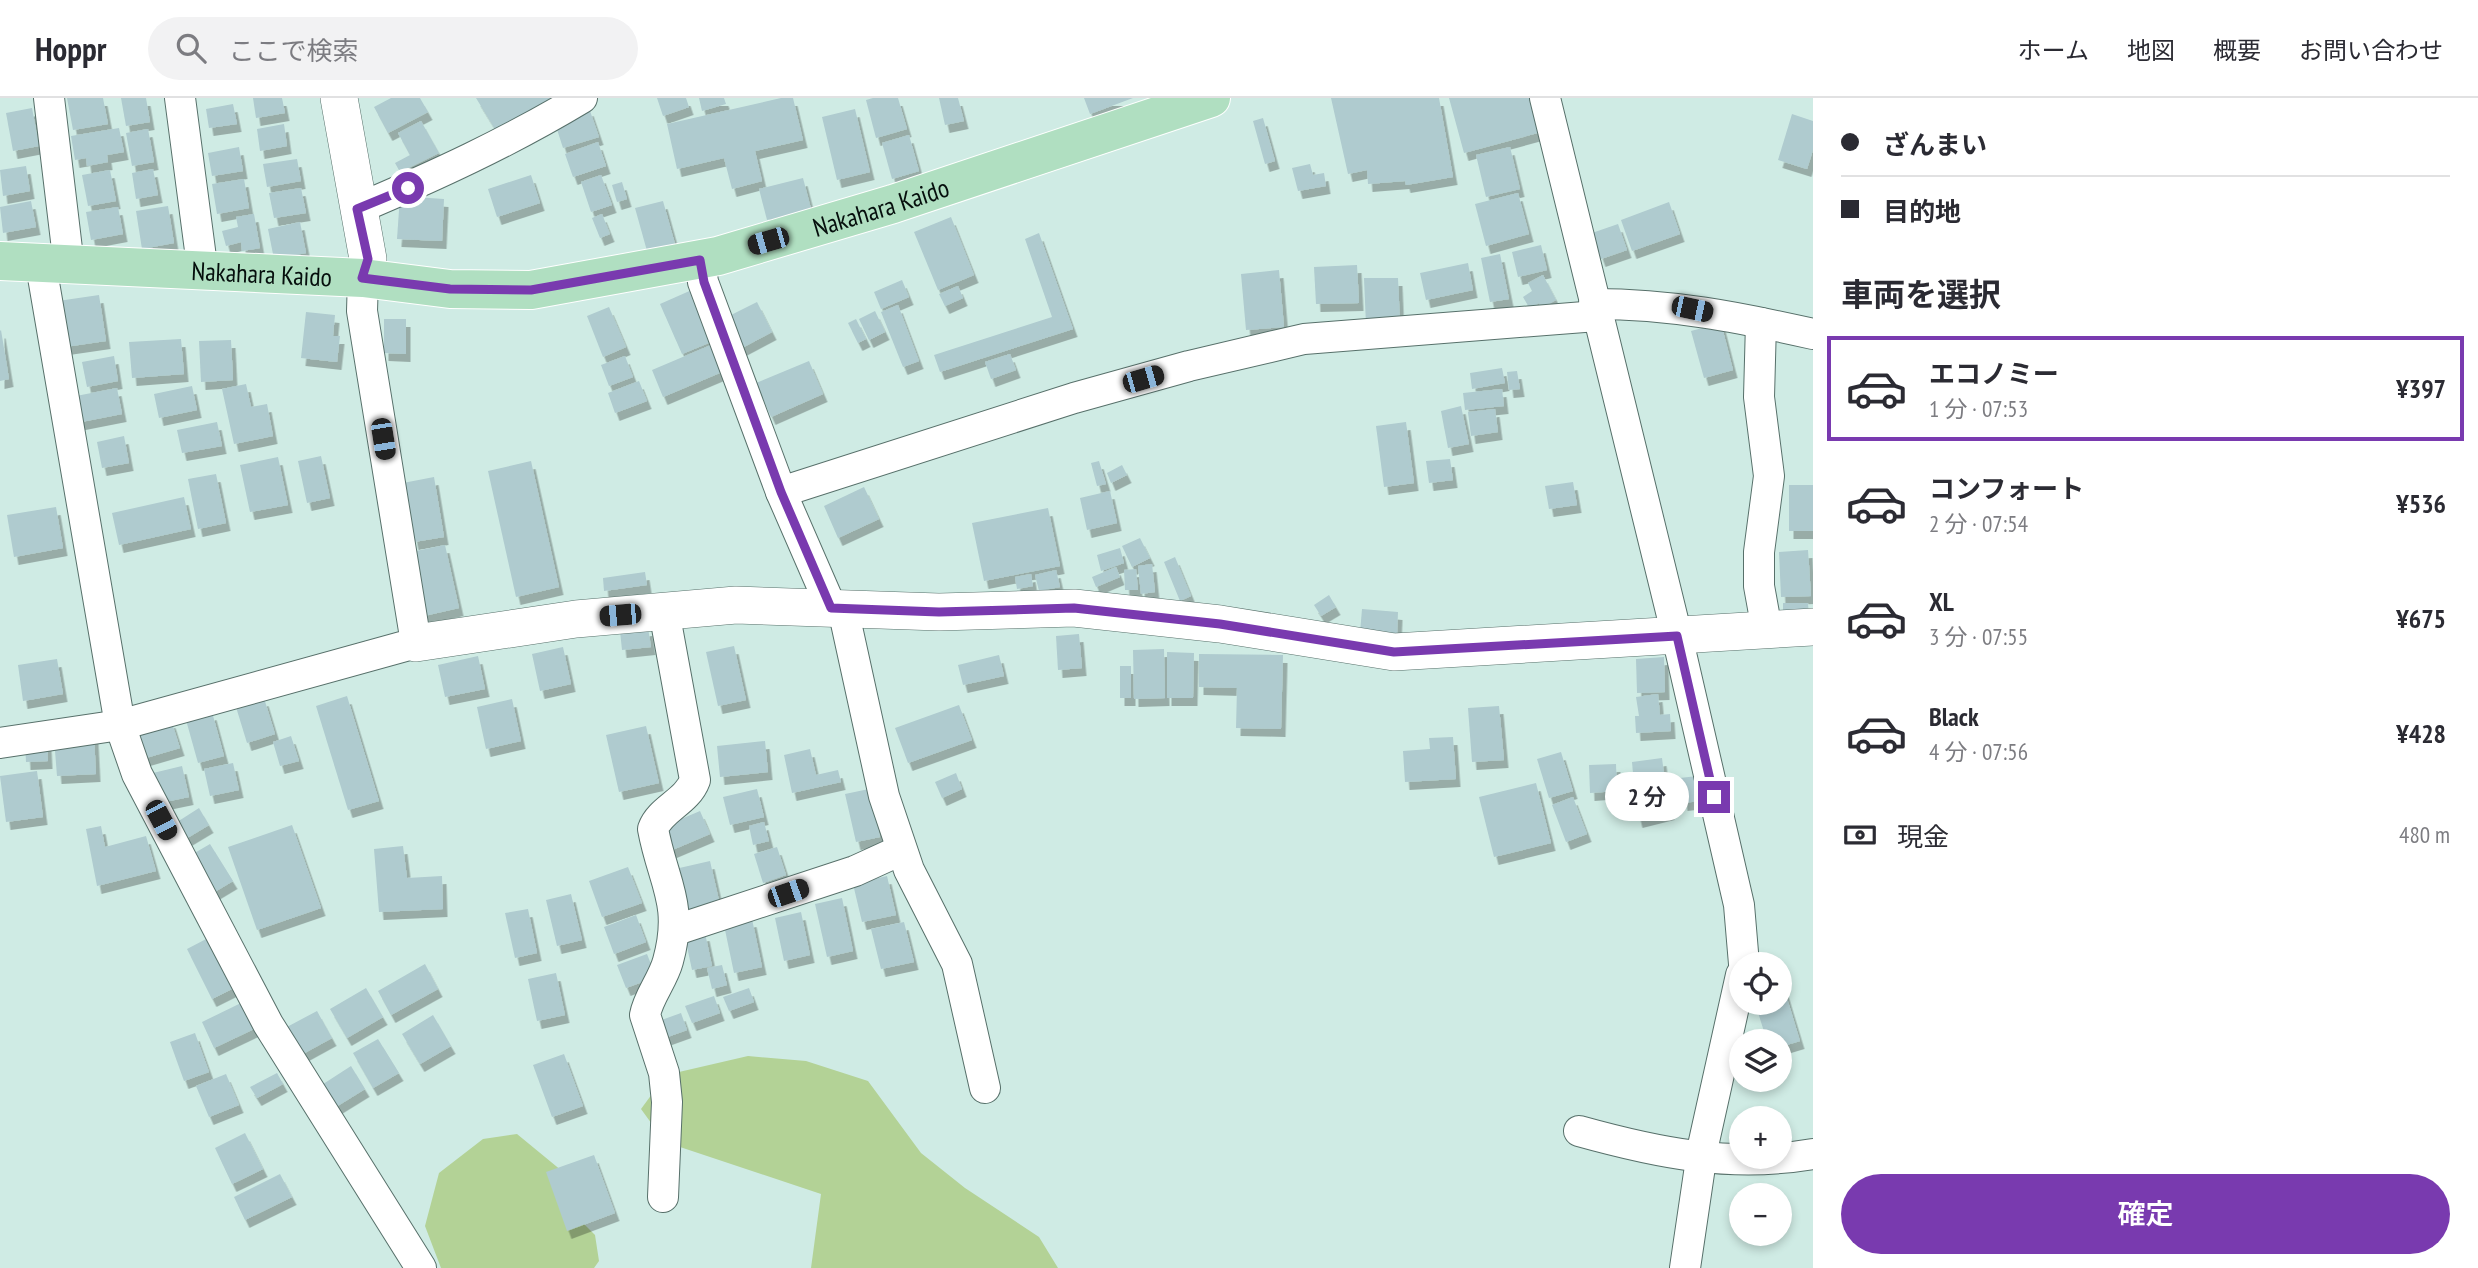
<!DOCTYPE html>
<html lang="ja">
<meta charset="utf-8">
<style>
:root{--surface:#fff;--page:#f2f2f3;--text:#2b2b33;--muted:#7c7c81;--line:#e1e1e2;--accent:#793aaf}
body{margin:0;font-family:"PT Sans Narrow","Noto Sans JP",sans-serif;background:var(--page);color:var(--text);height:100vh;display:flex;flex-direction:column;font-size:26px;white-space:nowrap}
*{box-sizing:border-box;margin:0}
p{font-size:23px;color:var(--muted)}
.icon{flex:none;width:38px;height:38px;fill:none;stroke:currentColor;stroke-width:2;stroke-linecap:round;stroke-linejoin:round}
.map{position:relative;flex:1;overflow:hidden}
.details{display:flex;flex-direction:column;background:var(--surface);width:665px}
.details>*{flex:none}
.banner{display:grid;align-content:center;height:154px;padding:0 28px;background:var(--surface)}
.tools{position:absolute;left:1729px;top:854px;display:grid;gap:14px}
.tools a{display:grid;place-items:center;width:63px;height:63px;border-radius:50%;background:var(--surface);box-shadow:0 4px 10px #0003;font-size:35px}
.end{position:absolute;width:32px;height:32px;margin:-16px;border:9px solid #793aaf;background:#fff;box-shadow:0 0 0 4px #fff}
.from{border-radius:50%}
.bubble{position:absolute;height:49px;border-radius:24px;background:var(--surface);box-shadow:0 4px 10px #0003;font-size:23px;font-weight:600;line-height:49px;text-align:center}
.car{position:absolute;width:21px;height:42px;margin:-21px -10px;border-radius:9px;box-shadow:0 0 5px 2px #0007;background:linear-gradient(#222 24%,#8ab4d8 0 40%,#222 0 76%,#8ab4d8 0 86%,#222 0)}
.banner b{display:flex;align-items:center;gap:24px;height:66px;font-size:26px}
.banner b+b{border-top:2px solid var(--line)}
.banner i{width:18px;height:18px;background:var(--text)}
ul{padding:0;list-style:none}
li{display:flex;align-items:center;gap:21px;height:105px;margin:0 14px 10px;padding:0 14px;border:4px solid transparent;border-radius:0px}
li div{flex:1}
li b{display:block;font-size:26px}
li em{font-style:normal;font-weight:600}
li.on{border-color:var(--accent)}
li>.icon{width:63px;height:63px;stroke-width:1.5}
h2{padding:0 28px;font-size:32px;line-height:84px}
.pay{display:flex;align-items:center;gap:18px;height:77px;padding:0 28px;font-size:26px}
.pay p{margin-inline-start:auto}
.cta{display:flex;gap:14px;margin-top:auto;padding:14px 28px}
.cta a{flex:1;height:80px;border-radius:42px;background:var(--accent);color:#fff;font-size:28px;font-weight:600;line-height:80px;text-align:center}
header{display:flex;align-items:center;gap:42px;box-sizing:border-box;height:98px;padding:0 35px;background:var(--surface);border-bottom:2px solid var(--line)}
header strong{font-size:33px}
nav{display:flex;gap:38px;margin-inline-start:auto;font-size:24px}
.search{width:490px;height:63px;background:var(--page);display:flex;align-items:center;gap:18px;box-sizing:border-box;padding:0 24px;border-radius:38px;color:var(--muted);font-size:26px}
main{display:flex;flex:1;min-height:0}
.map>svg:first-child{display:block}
</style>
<header>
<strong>Hoppr</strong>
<div class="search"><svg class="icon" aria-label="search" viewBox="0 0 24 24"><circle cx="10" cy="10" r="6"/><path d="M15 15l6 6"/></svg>ここで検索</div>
<nav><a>ホーム</a><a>地図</a><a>概要</a><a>お問い合わせ</a></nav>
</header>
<main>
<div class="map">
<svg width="1813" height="1170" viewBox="0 0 1813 1170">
<defs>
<filter id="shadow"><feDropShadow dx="4.5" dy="8" stdDeviation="0" flood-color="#0004"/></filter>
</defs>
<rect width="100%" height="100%" fill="#cfebe4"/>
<g fill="#b3d296">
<polygon points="748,958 806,963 868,983 921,1055 965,1090 1039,1139 1058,1170 811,1170 821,1096 665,1044 641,1011 666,977"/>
<polygon points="517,1036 562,1073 570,1112 595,1137 599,1163 594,1170 441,1170 425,1128 439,1075 483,1041"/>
</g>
<g fill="#afcbcf" filter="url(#shadow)">
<polygon points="67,0 103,0 108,26 73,32"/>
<polygon points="121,0 146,0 150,24 126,28"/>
<polygon points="253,0 282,0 285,15 256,20"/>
<polygon points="391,0 420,0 428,14 388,35 374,9"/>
<polygon points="476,0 557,0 498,36"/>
<polygon points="657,0 686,0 689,9 663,18"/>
<polygon points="699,0 724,0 726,6 702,13"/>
<polygon points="781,0 793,0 803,42 755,53 762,83 732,91 724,60 677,71 667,26"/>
<polygon points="873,0 898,0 907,31 876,40 866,2"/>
<polygon points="939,0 958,0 964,23 945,27"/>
<polygon points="1084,0 1133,0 1090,16"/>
<polygon points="1331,0 1439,0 1453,79 1406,87 1405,83 1368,86 1367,72 1348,76"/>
<polygon points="1449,0 1536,0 1545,33 1464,55"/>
<polygon points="233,6 237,26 209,30 206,11"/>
<polygon points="32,10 39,48 13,53 6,15"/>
<polygon points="589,10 599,39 563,50 554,22"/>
<polygon points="855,11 870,74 837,82 822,19"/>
<polygon points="1792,16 1813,23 1813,52 1807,71 1778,62"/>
<polygon points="1263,20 1275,63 1265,66 1253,23"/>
<polygon points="421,23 439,55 400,74 395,65 410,57 398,35"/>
<polygon points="284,26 287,48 260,53 257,31"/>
<polygon points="119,30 124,54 107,57 108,64 87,68 86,60 75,62 71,38"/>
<polygon points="148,31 154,64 132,68 126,35"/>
<polygon points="909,37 919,73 892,81 882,45"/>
<polygon points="598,44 606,68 573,79 565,56"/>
<polygon points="239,49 243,73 212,78 208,55"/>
<polygon points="1510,49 1520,91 1486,99 1476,57"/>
<polygon points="297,61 301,83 267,89 263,66"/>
<polygon points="1310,66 1313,77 1324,75 1326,88 1298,93 1292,70"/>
<polygon points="26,68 30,93 3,98 0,72"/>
<polygon points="153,71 158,97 136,101 132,75"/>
<polygon points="110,72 116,103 88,108 82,77"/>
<polygon points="531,77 540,105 497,119 488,91"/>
<polygon points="601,77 612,107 591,114 581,84"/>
<polygon points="803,80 811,111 767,122 759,91"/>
<polygon points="244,81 249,110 217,116 212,86"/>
<polygon points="622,84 627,101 617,104 612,87"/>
<polygon points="301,90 306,115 274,120 269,95"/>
<polygon points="1518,95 1529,136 1486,148 1475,106"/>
<polygon points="400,98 444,101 442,143 397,141"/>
<polygon points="31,103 36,129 3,135 0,109"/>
<polygon points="663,103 675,146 647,153 635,110"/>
<polygon points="1669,104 1680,136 1632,153 1621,122"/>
<polygon points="168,108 174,145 142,151 136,113"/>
<polygon points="118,109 123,136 91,142 86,114"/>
<polygon points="254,116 260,150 242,153 241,144 226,148 222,133 238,129 236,119"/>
<polygon points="602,116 610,136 600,140 592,120"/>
<polygon points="951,119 974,177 938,192 914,134"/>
<polygon points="300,124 306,155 274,161 268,131"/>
<polygon points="1618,126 1627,152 1601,161 1592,135"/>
<polygon points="1039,135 1073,231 940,274 934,257 1052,219 1025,141"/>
<polygon points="1541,147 1547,172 1518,179 1512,154"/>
<polygon points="1500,156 1509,201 1490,204 1481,160"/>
<polygon points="1468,165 1473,192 1426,202 1420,175"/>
<polygon points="1357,167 1359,205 1316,206 1314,169"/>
<polygon points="1279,172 1284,229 1246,232 1241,176"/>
<polygon points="1543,177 1556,202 1541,210 1539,205 1530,211 1523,199 1532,193 1528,185"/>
<polygon points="1364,180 1398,180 1400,226 1366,227"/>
<polygon points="902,182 909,199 881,211 874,194"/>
<polygon points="958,188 963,200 945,208 939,196"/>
<polygon points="694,191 716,242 682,256 660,206"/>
<polygon points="99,197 106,243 65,249 58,203"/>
<polygon points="757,204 772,234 740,251 725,220"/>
<polygon points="898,207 919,263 903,269 881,214"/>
<polygon points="609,209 626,249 603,259 587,218"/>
<polygon points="875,213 885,234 869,242 859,221"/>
<polygon points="306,214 335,217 333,238 340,238 337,264 301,260"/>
<polygon points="384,221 406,221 406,256 384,255"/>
<polygon points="856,221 866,241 858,245 848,225"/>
<polygon points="1721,225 1733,272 1704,280 1691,233"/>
<polygon points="1,232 9,281 0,283 0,233"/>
<polygon points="181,241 184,276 132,280 129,244"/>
<polygon points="231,242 233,282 201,284 199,243"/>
<polygon points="711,247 722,274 663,299 652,272"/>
<polygon points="1010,256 1016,272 991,281 985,264"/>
<polygon points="114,258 118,283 87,289 82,264"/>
<polygon points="625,258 633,279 609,288 601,267"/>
<polygon points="809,263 823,296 771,319 756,285"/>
<polygon points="1502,270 1505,285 1472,291 1470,275"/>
<polygon points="1517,273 1520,291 1509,292 1507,274"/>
<polygon points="639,283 647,303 615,315 608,295"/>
<polygon points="246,286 251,309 267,306 273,338 234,346 222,291"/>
<polygon points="192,288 197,312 159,320 154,296"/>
<polygon points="117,290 122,316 76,325 71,299"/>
<polygon points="1502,291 1504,308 1465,312 1463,295"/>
<polygon points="1461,308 1469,346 1448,350 1441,313"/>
<polygon points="1495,311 1498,334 1471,338 1468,314"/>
<polygon points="217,324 222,348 182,355 177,332"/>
<polygon points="1406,324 1414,385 1384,389 1376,328"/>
<polygon points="124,338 129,365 102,370 97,344"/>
<polygon points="321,358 330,400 307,405 298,363"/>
<polygon points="278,359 288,407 250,414 240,367"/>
<polygon points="1450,361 1453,382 1429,385 1426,363"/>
<polygon points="531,363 559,489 516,499 488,373"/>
<polygon points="1099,363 1106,386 1097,388 1091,365"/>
<polygon points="1122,367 1127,377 1111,385 1107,375"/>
<polygon points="216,376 226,425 198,431 188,381"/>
<polygon points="434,379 444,439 414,444 403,385"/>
<polygon points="1573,384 1577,407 1549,411 1545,388"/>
<rect x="1789" y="387" width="24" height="46"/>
<polygon points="864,389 879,421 838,440 824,408"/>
<polygon points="1110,393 1117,425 1087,432 1080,400"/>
<polygon points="184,399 191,431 119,447 112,415"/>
<polygon points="56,409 63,450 14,459 7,417"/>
<polygon points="1048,410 1060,468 984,483 972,425"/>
<polygon points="1140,440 1150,460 1132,469 1122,448"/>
<polygon points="445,447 459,510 424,518 411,454"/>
<polygon points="1120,450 1124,465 1101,473 1097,457"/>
<polygon points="1808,452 1811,498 1781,499 1779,454"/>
<polygon points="1175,459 1191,498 1180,503 1164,464"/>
<polygon points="1152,466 1155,494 1141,496 1138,468"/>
<polygon points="1116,469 1120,479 1096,489 1092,479"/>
<polygon points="1136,471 1138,492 1125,492 1124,472"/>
<polygon points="1056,472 1060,489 1039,493 1035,477"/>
<polygon points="645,474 647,487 604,493 603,480"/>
<polygon points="1031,476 1033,488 1017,491 1015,479"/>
<polygon points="1329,497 1336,509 1321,518 1314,507"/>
<polygon points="1783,505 1808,505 1809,521 1783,522"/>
<polygon points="1362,511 1398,514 1397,537 1360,535"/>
<polygon points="648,530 651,549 622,552 620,533"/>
<polygon points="1079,536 1082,570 1058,572 1056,538"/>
<polygon points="734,548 746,602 718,608 706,554"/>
<polygon points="563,549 571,586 540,593 532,556"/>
<polygon points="1164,551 1165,600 1134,601 1133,552"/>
<polygon points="1167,554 1194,555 1193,600 1167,600"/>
<polygon points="1199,556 1283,557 1281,631 1236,630 1237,590 1199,589"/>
<polygon points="999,557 1004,578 963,587 958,567"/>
<polygon points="478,558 485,591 445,599 438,567"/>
<polygon points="1664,559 1665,594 1637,595 1636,561"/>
<polygon points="57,561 63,596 23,603 18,567"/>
<rect x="1120" y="568" width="11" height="32"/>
<polygon points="1658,596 1660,617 1670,616 1671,633 1636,635 1635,618 1639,618 1636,599"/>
<polygon points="347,598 379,703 348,712 316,608"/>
<polygon points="264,600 275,636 247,645 236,609"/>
<polygon points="512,601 521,643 486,651 477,609"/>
<polygon points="959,607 972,642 908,665 895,630"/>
<polygon points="1499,608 1504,662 1472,664 1468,610"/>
<polygon points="212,614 224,658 198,665 186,622"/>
<polygon points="171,622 180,650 139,662 132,633"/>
<polygon points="646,628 659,685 619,694 606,637"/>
<polygon points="94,638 96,676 57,678 54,640"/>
<polygon points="291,638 299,663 280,668 273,644"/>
<polygon points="1453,639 1456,681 1405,684 1403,653 1430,651 1429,640"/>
<polygon points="47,643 48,663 26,664 25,644"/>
<polygon points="765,643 768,674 720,679 717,648"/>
<polygon points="810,651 816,677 838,672 841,684 792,695 784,657"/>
<polygon points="1561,654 1573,693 1549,700 1537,661"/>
<polygon points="1662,660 1665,684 1634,687 1632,664"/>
<polygon points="233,665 239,692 210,698 204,671"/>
<polygon points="1616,666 1617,693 1590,695 1589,667"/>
<polygon points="182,668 189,699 160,705 153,675"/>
<polygon points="37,673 43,719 6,724 0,678"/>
<polygon points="956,675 962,691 942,700 935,684"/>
<polygon points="1697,678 1700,703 1683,705 1680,680"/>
<polygon points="1536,685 1551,745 1494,759 1479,699"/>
<polygon points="1663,689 1670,714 1638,722 1632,697"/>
<polygon points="757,691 764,719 730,727 723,699"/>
<polygon points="869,691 880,739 856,744 845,696"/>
<polygon points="1573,699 1587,736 1566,744 1552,707"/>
<polygon points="199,710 209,727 184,742 174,726"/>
<polygon points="700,713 710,736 670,753 660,730"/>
<polygon points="764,724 769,743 753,747 749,728"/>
<polygon points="292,727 321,810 257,832 228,749"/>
<polygon points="101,728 105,749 146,738 156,773 97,788 86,731"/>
<polygon points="210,746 233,783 208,798 186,760"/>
<polygon points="403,748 407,780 442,778 443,811 379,814 374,751"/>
<polygon points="777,749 786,777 763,785 754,756"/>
<polygon points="710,763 720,807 685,815 675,771"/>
<polygon points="628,769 642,805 602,819 589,783"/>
<polygon points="887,778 896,817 862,824 853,786"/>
<polygon points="571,796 582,842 557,848 546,802"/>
<polygon points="842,800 853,853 827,859 815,806"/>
<polygon points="528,811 537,855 515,860 505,815"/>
<polygon points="801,814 810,857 784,863 775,820"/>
<polygon points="636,817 646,844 614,856 604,829"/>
<polygon points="752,821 762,869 734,875 724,827"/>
<polygon points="904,824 914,864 881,871 871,831"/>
<polygon points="705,835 712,868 692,872 685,839"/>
<polygon points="210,839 236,889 212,901 187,851"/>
<polygon points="647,856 656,879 626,890 617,867"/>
<polygon points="425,866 438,891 391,917 378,893"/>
<polygon points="722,867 727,887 712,891 707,870"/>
<polygon points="556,875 565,917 537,923 528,881"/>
<polygon points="1783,887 1800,943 1780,949 1780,943 1767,943 1755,905 1780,905 1780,888"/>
<polygon points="366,890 383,919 347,940 330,911"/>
<polygon points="749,890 754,904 729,913 723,899"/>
<polygon points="714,898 720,915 692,925 685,908"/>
<polygon points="241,905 254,931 214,950 202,924"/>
<polygon points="317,913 332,940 301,957 285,930"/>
<polygon points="681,915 687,932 662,941 656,924"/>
<polygon points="433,917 451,948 420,966 402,936"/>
<polygon points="195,935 209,974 184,983 170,944"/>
<polygon points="1762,935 1763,943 1742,943 1741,938"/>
<polygon points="378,941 399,975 373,990 353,955"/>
<polygon points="564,956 583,1008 552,1019 533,967"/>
<polygon points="351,968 365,991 331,1012 317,990"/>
<polygon points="277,975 283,986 257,1000 250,989"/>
<polygon points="226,976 239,1007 209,1019 196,988"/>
<polygon points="245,1035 263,1071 232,1086 215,1050"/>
<polygon points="594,1057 615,1115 567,1133 546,1074"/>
<polygon points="280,1076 292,1099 245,1122 234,1099"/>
</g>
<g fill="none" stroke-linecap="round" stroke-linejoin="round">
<g stroke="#57706a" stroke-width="32">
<g id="minor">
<polyline points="49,0 69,168"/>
<polyline points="180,0 203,175"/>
<polyline points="1545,0 1677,538 1739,807 1744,866"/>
<path d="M357,111C435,78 509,44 582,0"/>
<polyline points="700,162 703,184 781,394 832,511"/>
<polyline points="44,166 43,179 120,627 137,676 268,926 421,1170"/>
<path d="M1594,206C1671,206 1738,219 1813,236"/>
<polyline points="1761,225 1759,299 1769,378 1759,454 1759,488 1767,532"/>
<polyline points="781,394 1074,300 1189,268 1304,241 1597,218"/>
<polyline points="843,511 884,698 909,772 957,866 985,990"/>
<polyline points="0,645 120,627 416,545 362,213 363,180"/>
<polyline points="676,832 855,773 901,752"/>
<path d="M1579,1033C1658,1055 1731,1070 1813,1056"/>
<path d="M663,1099L667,1004L664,975L645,917C648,899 663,882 668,863C684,805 663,785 653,731C660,711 687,704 695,682L664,513"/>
<polyline points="1685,1170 1703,1048 1741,877"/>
</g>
</g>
<g stroke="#57706a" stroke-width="38">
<g id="tertiary">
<polyline points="339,0 368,161 363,180"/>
<polyline points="416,545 576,521 736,507 939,514 1074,510 1220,526 1394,554 1813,529"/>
</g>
</g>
<g stroke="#fff" stroke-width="40">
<g id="primary">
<path id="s1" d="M0,163L363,180L450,191L531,192L718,158L893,106L1211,0"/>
</g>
</g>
<use href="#minor" stroke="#fff" stroke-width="30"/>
<use href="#tertiary" stroke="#fff" stroke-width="37"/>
<use href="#primary" stroke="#b0dfc1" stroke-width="38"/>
</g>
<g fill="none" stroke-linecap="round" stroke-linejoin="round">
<polyline stroke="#793aaf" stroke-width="9" points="408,90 357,111 368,161 362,180 450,191 531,192 700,162 704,184 781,394 831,510 939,514 1074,510 1220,526 1394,554 1677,538 1714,699"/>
</g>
<g text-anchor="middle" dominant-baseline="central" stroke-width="7" stroke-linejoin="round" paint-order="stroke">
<g font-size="26" fill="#050e0c" stroke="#dcf8f2">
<text stroke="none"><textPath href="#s1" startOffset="892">Nakahara Kaido</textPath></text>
<text stroke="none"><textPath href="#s1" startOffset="262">Nakahara Kaido</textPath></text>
</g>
</g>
</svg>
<div class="tools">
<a><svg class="icon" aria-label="locate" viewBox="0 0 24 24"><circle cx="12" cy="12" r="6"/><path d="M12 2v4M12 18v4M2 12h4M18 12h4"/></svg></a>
<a><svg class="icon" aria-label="layers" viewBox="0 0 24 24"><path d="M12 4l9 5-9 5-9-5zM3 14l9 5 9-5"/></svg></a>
<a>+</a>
<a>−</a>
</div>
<i class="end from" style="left:408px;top:90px"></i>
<i class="end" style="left:1714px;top:699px"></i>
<div class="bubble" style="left:1605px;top:674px;width:84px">2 分</div>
<i class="car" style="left:768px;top:143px;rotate:254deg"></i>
<i class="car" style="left:1692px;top:211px;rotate:102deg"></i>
<i class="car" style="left:1143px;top:281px;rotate:74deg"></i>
<i class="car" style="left:383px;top:341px;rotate:171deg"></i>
<i class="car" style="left:620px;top:517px;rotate:265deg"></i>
<i class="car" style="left:161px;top:722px;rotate:152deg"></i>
<i class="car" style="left:788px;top:795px;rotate:71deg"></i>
</div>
<section class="details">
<div class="banner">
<b><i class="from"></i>ざんまい</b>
<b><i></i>目的地</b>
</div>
<h2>車両を選択</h2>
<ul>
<li class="on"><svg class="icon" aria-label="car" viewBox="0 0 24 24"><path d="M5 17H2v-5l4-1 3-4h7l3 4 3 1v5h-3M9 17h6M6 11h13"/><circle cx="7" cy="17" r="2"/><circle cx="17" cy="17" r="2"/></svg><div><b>エコノミー</b><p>1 分 · 07:53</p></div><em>¥397</em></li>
<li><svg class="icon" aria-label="car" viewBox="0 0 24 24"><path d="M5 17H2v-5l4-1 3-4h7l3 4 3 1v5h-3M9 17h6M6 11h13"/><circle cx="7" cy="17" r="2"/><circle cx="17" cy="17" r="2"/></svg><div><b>コンフォート</b><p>2 分 · 07:54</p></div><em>¥536</em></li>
<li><svg class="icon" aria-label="car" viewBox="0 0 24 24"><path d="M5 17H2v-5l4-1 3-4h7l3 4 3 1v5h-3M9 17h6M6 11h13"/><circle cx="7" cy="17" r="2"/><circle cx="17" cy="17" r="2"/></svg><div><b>XL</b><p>3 分 · 07:55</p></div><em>¥675</em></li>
<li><svg class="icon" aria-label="car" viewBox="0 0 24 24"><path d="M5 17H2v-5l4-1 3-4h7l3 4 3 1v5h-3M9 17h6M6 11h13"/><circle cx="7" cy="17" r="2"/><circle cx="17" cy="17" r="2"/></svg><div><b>Black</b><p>4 分 · 07:56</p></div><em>¥428</em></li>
</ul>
<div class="pay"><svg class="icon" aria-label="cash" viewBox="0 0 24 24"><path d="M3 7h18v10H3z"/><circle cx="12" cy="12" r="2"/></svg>現金<p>480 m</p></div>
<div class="cta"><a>確定</a></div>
</section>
</main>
